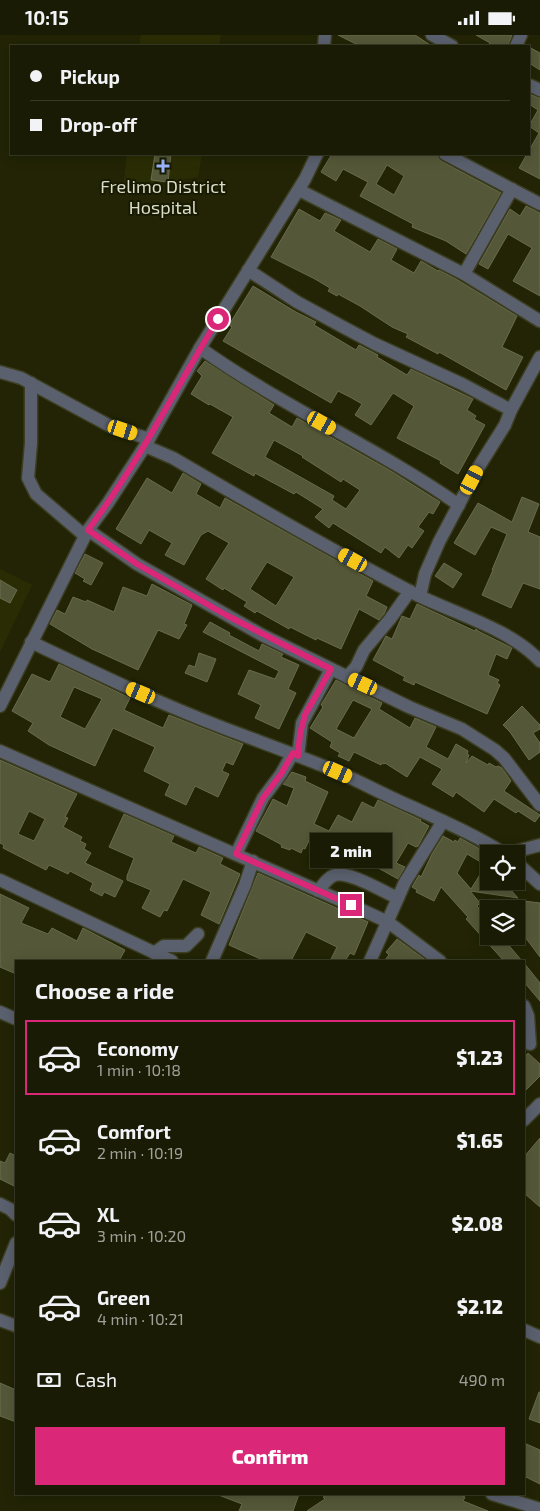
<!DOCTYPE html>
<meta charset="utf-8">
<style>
:root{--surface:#1a1b04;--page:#272813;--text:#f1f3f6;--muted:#9fa19a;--line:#383926;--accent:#db2777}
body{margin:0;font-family:"Exo 2",sans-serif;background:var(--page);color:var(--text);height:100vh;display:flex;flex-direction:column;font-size:19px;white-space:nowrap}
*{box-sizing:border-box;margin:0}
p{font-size:16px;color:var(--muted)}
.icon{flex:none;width:28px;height:28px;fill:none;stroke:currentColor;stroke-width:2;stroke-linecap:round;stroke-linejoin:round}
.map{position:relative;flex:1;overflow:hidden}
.drawer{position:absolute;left:15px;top:925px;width:510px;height:535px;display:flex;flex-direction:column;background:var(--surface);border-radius:0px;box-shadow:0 2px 12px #0003,0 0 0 1px var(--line)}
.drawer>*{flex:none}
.guide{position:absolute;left:10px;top:10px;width:520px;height:110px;border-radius:0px;box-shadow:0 2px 12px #0003,0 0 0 1px var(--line);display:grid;align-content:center;height:110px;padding:0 20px;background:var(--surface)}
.buttons{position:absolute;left:480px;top:810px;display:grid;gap:10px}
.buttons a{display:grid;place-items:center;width:45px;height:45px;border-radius:0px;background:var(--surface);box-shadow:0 2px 12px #0003,0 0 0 1px var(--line);font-size:25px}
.end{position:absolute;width:22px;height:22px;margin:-11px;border:6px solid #db2777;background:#fff;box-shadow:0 0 0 2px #fff}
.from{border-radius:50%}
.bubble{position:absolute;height:35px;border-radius:0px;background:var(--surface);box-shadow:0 2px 12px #0003,0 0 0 1px var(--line);font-size:16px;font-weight:800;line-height:35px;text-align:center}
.car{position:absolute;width:15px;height:30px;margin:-15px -8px;border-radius:6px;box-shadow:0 0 4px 1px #0007;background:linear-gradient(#f5c518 24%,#345 0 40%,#f5c518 0 76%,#345 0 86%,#f5c518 0)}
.guide b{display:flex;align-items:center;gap:18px;height:48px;font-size:19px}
.guide b+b{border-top:1px solid var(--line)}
.guide i{width:12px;height:12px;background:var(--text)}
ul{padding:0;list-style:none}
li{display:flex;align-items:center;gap:15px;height:75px;margin:0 10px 8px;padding:0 10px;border:2px solid transparent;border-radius:0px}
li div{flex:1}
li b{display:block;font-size:19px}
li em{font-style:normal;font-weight:800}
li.current{border-color:var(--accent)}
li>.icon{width:45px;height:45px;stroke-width:1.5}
h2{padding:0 20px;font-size:22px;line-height:60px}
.pay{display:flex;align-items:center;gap:12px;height:55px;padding:0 20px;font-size:19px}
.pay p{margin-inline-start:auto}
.button{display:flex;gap:10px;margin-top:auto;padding:10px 20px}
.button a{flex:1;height:58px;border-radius:0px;background:var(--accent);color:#fff;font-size:20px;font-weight:800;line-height:58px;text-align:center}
.status{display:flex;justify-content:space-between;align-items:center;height:35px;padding:0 25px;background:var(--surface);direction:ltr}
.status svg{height:14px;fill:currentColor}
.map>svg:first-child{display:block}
</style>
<div class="status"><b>10:15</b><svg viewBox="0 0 49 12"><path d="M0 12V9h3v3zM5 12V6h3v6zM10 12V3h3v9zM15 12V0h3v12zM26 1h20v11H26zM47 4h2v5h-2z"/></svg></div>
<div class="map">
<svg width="540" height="1476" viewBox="0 0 540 1476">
<rect width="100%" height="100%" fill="#222405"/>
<g fill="#2a2d04">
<polygon points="141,0 221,0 219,11 139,11"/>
<polygon points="127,119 202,119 198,142 123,154"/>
<polygon points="0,534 32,550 0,617"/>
</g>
<g fill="#555838" stroke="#696c4c" fill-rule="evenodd">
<polygon points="338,0 415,0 432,11 360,11"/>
<polygon points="476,0 512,0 508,11 487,11 490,8"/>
<polygon points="529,12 540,18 540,35 529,28"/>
<polygon points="529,59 540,63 540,144 519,133 539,98 529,91 538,75 529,69"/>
<polygon points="155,119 171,119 168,147 151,145"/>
<path d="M332,119H436L441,126L501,158L466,219L446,206L412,192L413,189L360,161L368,147L343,134L336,146L321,137ZM387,130L404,141L394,160L376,149Z"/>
<polygon points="526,171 540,178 540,261 513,246 532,213 508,199 488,234 479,229 510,174 520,181"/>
<polygon points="299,174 320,186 325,178 341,185 334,196 370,217 378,204 397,214 391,225 414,238 421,226 438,236 439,235 456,244 517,281 502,312 523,322 506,355 439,317 438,319 406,302 408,299 392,292 360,271 338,259 337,261 328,256 330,253 315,244 271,222"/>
<polygon points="253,251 296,277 316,287 314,290 356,315 359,310 378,320 377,322 407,340 411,334 473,364 467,375 476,381 474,384 485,390 458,439 440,428 441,426 397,403 414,371 393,358 371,390 355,380 362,369 350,362 338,356 331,368 223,306 232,292 229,290"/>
<path d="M205,326L274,370L269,378L292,392L297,383L391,436L440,467L433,479L429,477L418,492L424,496L412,513L408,510L399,523L385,512L381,518L333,488L329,493L315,482L323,474L296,457L294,459L255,438L254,441L212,418L233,382L210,369L209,370L191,359L202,341L197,336ZM274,405L303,421L302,422L341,447L343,444L360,455L346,474L332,465L334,461L265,422Z"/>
<path d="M183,438L201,449L196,459L220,473L225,463L373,546L366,561L387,572L384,579L379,585L359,574L341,614L317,603L316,605L290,592L289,594L257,576L255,578L244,571L247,567L224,553L223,555L206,544L229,508L208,496L201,500L184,530L165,520L172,508L149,495L141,509L116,494L147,443L172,458ZM267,527L294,542L276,571L250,554Z"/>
<polygon points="522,462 539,469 528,497 540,502 540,554 523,548 511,573 482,560 493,535 492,535 507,499 491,492 475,520 454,508 478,468 512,487"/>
<polygon points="85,519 103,528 91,550 83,546 85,544 75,538"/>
<polygon points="444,528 462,539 453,553 435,541"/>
<polygon points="0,545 17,555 10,568 0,563"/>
<polygon points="152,549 192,570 184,589 187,590 179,604 158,595 138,635 92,614 50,589 57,575 65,579 73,562 86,567 87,565 114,577 123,552 147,561"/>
<polygon points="417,569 475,596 476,594 478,596 512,613 507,624 496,619 488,640 499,645 497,648 500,650 487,679 415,647 414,650 403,645 405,642 373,625 386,601 392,604 402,581 410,584"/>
<polygon points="210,587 230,598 229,600 259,616 262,609 283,619 281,622 299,630 288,654 296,658 279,694 255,683 261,670 238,659 249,635 275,644 279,636 203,597"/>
<polygon points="199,618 216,624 207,647 185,638 189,630 195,632"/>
<path d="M59,629L130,663L124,675L163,693L169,680L243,709L233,730L226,727L222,736L229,739L218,762L195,751L186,770L165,760L170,749L144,736L155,712L113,693L95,731L49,710L28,696L33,688L12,676L32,639L50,647ZM74,652L102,664L85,694L60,682Z"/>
<path d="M336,645L382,668L379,674L410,693L415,683L436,692L426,712L448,724L456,709L468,716L467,719L469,720L466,728L472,721L488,730L489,728L496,732L498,731L502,733L511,746L504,756L540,780L535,787L518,776L516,778L494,764L484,777L456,757L453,762L432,749L442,734L420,722L407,742L385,728L384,729L382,728L381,730L354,717L349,726L338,721L340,718L330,712L332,707L310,693L323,672L321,670ZM353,665L372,674L354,703L336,694Z"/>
<polygon points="522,671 540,690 540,694 533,698 540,708 540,717 529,725 510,697 503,690"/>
<path d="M0,725L77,759L65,782L68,783L63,792L82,802L80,806L86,809L84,814L91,818L85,828L123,846L115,862L104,857L102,861L90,855L93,848L70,836L68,839L49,830L46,835L3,813L4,810L0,808ZM29,776L45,784L34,806L18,799Z"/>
<polygon points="292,737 306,742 305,746 328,757 314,789 329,796 338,780 352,787 362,767 374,773 378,765 421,785 420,786 429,791 418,811 416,812 408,808 396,828 405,832 398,844 360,823 311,801 305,814 303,813 301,818 291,813 290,815 281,812 282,810 256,796 273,764 287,771 294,753 283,749"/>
<polygon points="124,779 174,801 171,807 196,818 199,812 223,823 220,829 240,839 219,889 201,880 211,857 183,844 167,876 164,875 160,882 142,873 151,855 127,845 127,841 134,823 109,812"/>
<path d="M443,801L454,807L455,805L458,807L460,803L489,819V846L510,848V854L518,863L470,856L480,868L477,871L489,886V901H501L522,926H504L466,884L468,882L441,852L434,866L416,857L417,855L412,852L419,840L421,842L432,819ZM467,819L486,830L471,854L457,838Z"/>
<polygon points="258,838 368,887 354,920 350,918 345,926 330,926 337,912 306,897 291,926 265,926 229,910"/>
<polygon points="0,859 29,873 21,888 48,899 52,893 77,906 83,893 125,915 119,926 16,926 16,939 0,932"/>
<polygon points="516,865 540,868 540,922 516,890 516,874 505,874"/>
<polygon points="397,904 427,926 384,926 389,920 386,917"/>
<polygon points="524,928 540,948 540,966 524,947"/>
<polygon points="528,1018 540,1029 540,1041 524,1057 524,1023"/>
<polygon points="540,1103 540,1172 524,1158 524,1122"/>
<polygon points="10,1118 16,1121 16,1152 0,1144 0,1126 5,1128"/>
<polygon points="0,1348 16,1355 16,1387 0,1381"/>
<polygon points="539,1357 540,1357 540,1388 529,1384"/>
<polygon points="524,1408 540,1415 540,1449 524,1441"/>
<polygon points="216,1459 299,1459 293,1476 239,1476 242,1469"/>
<polygon points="329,1459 458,1459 465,1462 463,1466 488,1476 307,1476 325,1464 323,1462"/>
</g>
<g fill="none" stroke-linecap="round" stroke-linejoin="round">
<g stroke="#3c3e21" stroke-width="15">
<g id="street">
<polyline points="432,0 452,11"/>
<polyline points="324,11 325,0"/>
<polyline points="516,11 521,0"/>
<polyline points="529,50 540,55"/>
<polyline points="445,119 540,169"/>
<polyline points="299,155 464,239 540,286"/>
<polyline points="248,235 297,267 343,292 375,309 462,349 511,375"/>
<polyline points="464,239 512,154"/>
<path d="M200,313C283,372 376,412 459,470"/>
<polyline points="0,337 21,343 110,391 149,404"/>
<polyline points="31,348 31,408 28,443 36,459 85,501"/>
<path d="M145,411L173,423C253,470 335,517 417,560C456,579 510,594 540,626"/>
<polyline points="88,495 137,529 262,600 409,672 462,694 495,715 504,723 540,770"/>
<polyline points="420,561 425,539 439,507 478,433 505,390 511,375 540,322"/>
<path d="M31,607C94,637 156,667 221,692C260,707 300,721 338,737C363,748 386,761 410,771C443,786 475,800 505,819"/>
<polyline points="347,642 356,632 364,615 390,584 410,556"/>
<polyline points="0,671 88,495 108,468 145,411 200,313 305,144 317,119"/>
<polyline points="0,716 351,870 388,887 440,926"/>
<polyline points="298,721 302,688 331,634"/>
<polyline points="236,819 263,763 281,739 293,718"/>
<polyline points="506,819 540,810"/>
<polyline points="516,827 540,849"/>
<polyline points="0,845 172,926"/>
<path d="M318,856C323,850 328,842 335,840C350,836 383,857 398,863"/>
<polyline points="154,918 164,911 186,911 198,899"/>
<polyline points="212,926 245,850 253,826"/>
<polyline points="370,926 405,847 443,786"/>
<polyline points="524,971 528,981 530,1009"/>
<polyline points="0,977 16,984"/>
<polyline points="524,1085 540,1069"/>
<polyline points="0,1169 10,1174 16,1180"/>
<polyline points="0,1248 16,1208"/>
<polyline points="0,1285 16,1291"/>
<polyline points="524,1295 540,1302"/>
<polyline points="492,1459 540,1474"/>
</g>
</g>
<use href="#street" stroke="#5a606d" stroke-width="12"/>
</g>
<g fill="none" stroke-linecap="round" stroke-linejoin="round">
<path stroke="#db2777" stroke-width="6" d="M218,284C175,355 138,429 88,495L137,529L226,580L331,634L305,680L300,699L298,721L293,718L281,739L263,763L236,819L351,870"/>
</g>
<path fill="#99b5fd" stroke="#181a00" stroke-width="2" d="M160.5 123.5h5v5h5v5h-5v5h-5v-5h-5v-5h5z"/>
<g text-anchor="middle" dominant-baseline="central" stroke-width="4" stroke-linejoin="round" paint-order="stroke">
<g font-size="18" fill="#dbddcb" stroke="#181a00">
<text x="163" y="151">Frelimo District<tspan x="163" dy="21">Hospital</tspan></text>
</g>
</g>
</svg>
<div class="buttons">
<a><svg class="icon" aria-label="locate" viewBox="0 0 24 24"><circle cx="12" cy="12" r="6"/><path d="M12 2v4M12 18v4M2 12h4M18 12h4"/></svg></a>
<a><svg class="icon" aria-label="layers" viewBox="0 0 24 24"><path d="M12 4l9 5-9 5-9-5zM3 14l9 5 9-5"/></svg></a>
</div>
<i class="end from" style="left:218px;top:284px"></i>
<i class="end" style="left:351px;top:870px"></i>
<div class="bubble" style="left:310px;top:798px;width:82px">2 min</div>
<i class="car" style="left:322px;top:388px;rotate:119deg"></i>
<i class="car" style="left:123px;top:395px;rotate:108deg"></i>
<i class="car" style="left:472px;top:445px;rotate:28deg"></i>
<i class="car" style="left:353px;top:525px;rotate:299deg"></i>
<i class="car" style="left:363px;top:649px;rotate:295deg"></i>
<i class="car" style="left:141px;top:658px;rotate:293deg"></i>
<i class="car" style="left:338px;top:737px;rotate:114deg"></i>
<div class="guide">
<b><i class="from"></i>Pickup</b>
<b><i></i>Drop-off</b>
</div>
<section class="drawer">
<h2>Choose a ride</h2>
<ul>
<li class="current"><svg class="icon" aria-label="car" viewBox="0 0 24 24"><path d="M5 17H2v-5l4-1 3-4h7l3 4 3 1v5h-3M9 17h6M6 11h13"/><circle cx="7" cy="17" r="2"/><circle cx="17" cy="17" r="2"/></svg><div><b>Economy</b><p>1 min · 10:18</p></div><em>$1.23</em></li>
<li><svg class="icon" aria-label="car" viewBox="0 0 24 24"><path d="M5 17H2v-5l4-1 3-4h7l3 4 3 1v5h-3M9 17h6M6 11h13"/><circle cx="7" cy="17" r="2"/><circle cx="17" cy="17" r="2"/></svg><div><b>Comfort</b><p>2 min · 10:19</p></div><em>$1.65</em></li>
<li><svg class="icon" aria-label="car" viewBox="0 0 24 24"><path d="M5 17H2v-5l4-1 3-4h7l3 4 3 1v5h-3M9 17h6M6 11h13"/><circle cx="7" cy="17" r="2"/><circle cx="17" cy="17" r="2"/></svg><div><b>XL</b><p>3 min · 10:20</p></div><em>$2.08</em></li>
<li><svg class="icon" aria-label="car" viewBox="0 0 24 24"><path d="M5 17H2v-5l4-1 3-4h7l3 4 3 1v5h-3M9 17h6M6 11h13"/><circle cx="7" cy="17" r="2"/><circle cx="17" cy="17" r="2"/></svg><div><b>Green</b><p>4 min · 10:21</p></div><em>$2.12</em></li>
</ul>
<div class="pay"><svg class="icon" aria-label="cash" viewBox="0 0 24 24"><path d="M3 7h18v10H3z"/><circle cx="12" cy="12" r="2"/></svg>Cash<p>490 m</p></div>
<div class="button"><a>Confirm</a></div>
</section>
</div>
